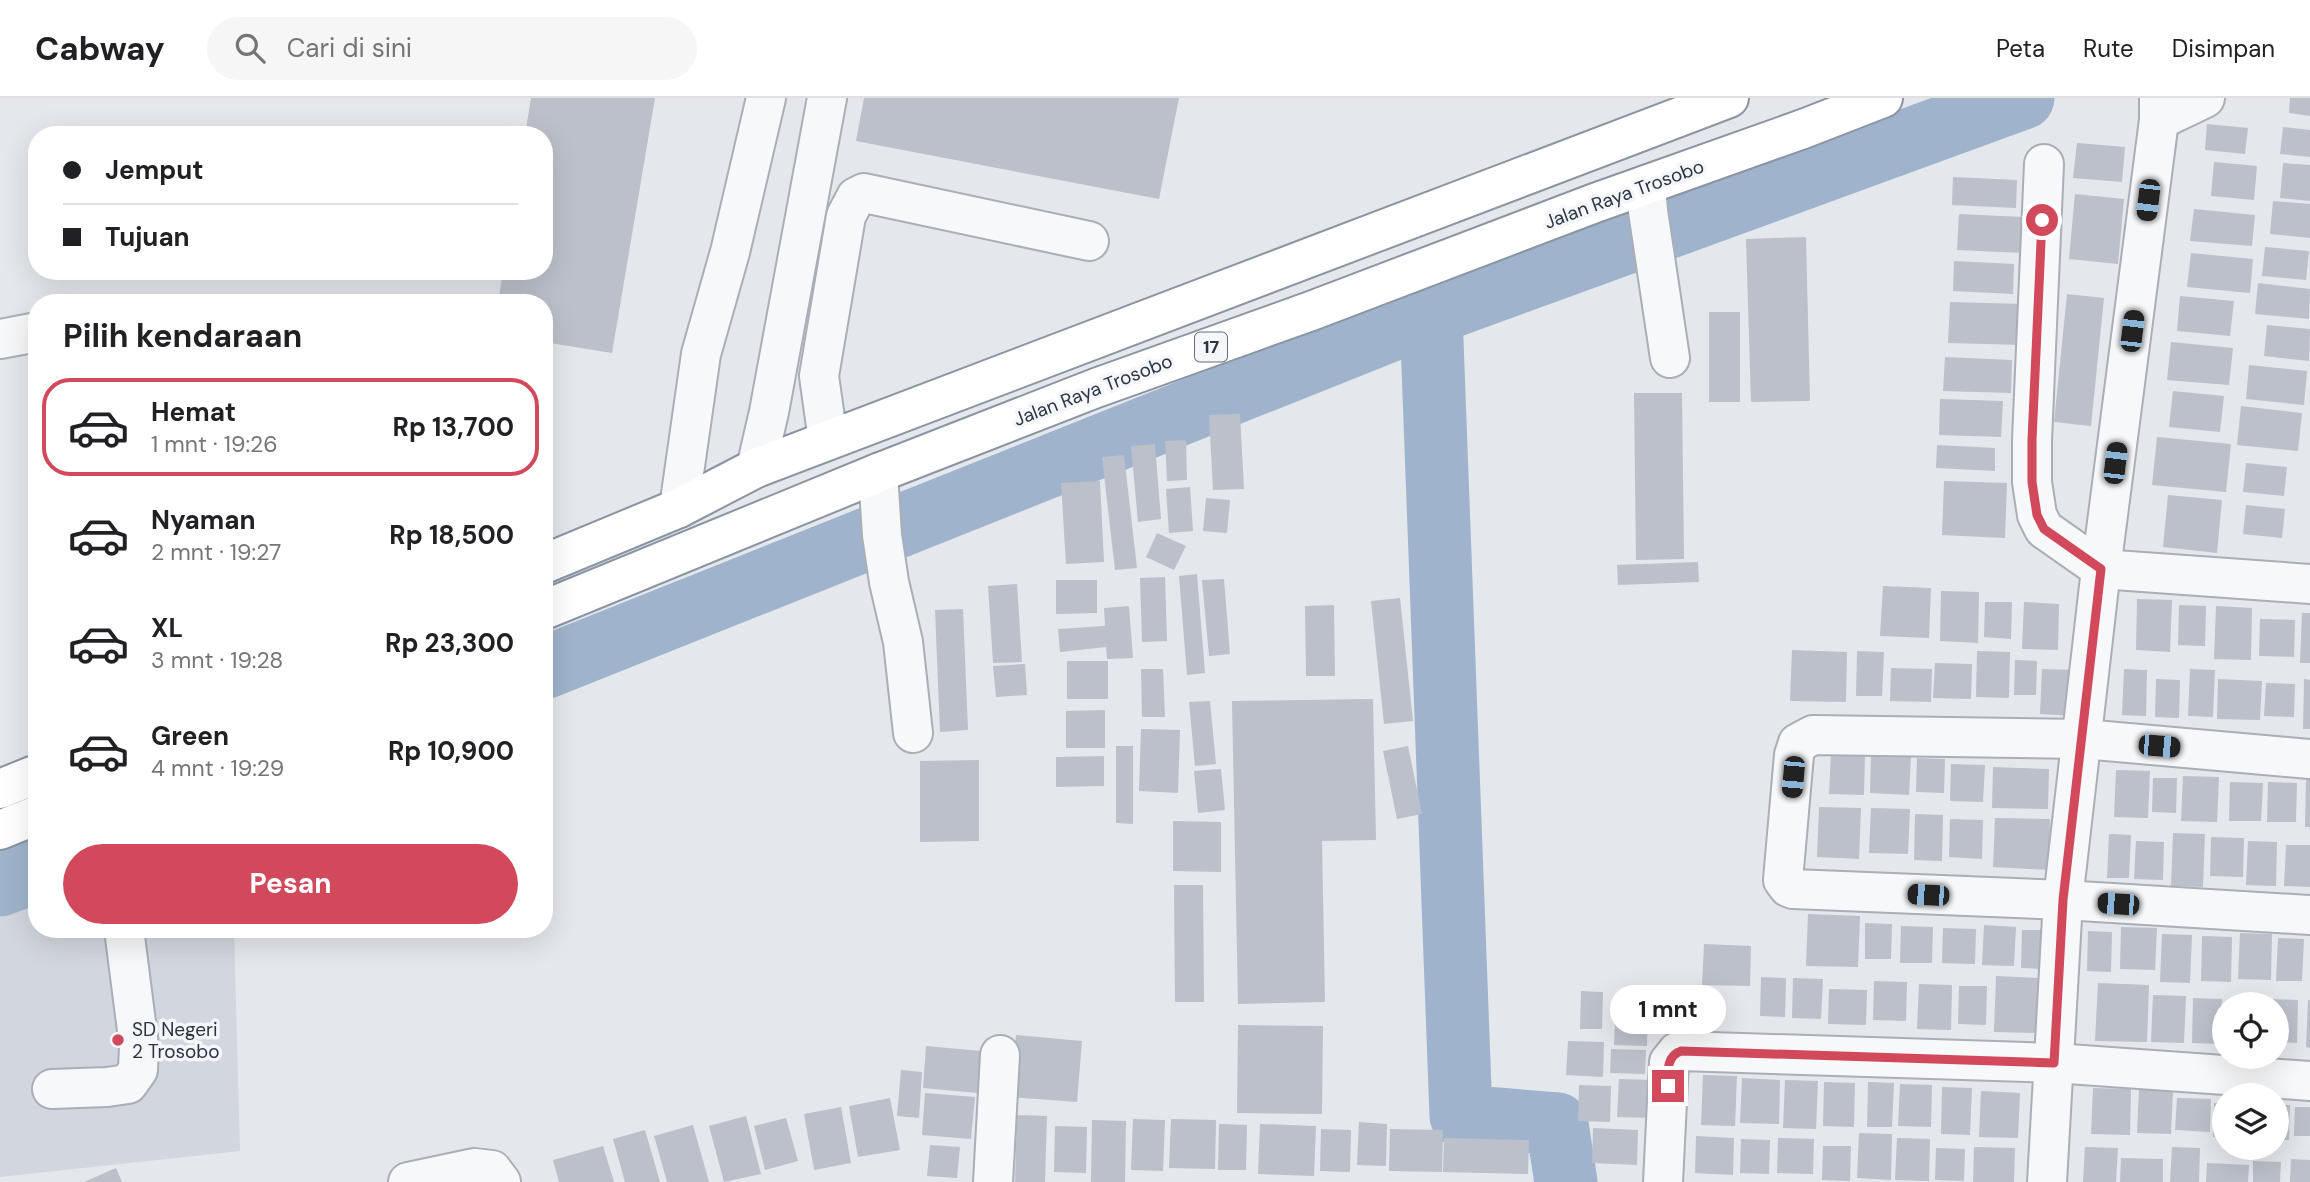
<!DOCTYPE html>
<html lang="id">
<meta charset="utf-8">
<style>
:root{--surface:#fff;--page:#f6f6f6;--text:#202124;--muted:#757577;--line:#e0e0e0;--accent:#d1495b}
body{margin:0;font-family:"DM Sans",sans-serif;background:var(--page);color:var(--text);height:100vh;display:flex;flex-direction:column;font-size:26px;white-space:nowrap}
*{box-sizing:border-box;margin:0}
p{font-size:23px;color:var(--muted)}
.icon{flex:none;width:38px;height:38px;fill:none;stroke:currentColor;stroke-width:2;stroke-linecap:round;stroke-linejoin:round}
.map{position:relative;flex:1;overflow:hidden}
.side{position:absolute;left:28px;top:196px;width:525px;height:644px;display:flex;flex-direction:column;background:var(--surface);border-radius:28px;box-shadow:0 7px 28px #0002}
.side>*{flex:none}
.hud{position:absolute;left:28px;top:28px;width:525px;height:154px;border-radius:28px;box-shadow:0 7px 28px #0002;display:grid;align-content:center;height:154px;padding:0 35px;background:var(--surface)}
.buttons{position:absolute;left:2212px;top:894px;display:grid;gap:14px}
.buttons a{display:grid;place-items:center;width:77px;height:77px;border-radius:50%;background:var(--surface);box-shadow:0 7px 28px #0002;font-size:35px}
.end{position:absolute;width:32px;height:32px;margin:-16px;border:9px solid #d1495b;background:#fff;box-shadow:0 0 0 4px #fff}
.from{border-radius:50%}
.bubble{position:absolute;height:49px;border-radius:24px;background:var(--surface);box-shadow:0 7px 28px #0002;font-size:23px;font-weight:700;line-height:49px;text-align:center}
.car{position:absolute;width:21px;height:42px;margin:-21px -10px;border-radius:9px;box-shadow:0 0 5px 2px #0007;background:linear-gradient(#222 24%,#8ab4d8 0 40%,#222 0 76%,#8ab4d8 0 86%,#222 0)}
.hud b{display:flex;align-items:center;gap:24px;height:66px;font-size:26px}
.hud b+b{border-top:2px solid var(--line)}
.hud i{width:18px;height:18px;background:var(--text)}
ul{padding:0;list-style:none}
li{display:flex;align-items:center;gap:21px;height:98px;margin:0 14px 10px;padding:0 21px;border:4px solid transparent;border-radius:28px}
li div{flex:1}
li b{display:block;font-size:26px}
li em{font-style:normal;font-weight:700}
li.selected{border-color:var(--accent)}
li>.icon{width:63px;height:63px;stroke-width:1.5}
h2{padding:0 35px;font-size:32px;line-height:84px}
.action{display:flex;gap:14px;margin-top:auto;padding:14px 35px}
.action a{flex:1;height:80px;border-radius:42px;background:var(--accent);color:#fff;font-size:28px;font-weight:700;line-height:80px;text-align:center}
header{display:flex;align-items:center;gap:42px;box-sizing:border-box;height:98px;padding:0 35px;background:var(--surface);border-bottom:2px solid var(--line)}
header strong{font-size:33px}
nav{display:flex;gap:38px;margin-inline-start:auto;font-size:24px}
.search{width:490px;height:63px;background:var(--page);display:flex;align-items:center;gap:18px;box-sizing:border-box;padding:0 24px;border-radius:38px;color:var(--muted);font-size:26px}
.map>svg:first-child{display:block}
</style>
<header>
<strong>Cabway</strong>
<div class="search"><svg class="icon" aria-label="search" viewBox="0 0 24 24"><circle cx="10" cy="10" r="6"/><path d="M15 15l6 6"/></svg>Cari di sini</div>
<nav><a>Peta</a><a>Rute</a><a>Disimpan</a></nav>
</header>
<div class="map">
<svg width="2310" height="1084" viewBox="0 0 2310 1084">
<rect width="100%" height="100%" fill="#e4e7ec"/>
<polygon fill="#d2d6de" points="37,799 37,831 234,831 240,1053 0,1079 0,814"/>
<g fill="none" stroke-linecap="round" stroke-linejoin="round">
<g stroke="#9fb4cc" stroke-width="63">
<polyline points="1431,216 1461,1018 1557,1026 1566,1084"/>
<polyline points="544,570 1431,216 2023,0"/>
<polyline points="0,787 37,773"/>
</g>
</g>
<g fill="#bbc0ca">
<polygon points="531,0 655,0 612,255 544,244 544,205 498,205 503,173 544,173 544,37 525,37"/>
<polygon points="864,0 1179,0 1159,101 856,43"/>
<polygon points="2290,0 2310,0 2310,18 2289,15"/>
<polygon points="2207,26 2248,30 2245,56 2205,52"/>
<polygon points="2283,29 2310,32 2310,59 2280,56"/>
<polygon points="2077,45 2125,49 2122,84 2073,80"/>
<polygon points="2214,64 2257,68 2254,102 2211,98"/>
<polygon points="2283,65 2310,67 2310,103 2280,100"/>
<polygon points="1953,79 2017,82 2016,110 1952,107"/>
<polygon points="2075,96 2124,101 2118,166 2069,161"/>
<polygon points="2273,103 2310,106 2310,140 2270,136"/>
<polygon points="2194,111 2255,117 2252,148 2190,143"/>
<polygon points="1959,116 2024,119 2022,155 1957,152"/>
<polygon points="1806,139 1810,303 1751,304 1746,141"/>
<polygon points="2265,149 2309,153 2306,182 2262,178"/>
<polygon points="2191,155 2253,161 2250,195 2187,189"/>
<polygon points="1954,163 2014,166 2013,196 1953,193"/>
<polygon points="2258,185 2310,191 2309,221 2255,216"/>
<polygon points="2067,196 2104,200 2091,328 2054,324"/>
<polygon points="2180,198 2234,203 2230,238 2177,233"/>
<polygon points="1950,204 2025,206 2023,247 1948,245"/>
<rect x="1709" y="214" width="31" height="90"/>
<polygon points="2267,227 2310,231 2309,263 2264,258"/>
<polygon points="2171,244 2233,250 2229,287 2167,282"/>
<polygon points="1945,259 2012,262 2011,295 1943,293"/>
<polygon points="2249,267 2307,273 2304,307 2246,301"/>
<polygon points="2173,293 2224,298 2220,334 2169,329"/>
<polygon points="1634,295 1682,295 1684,461 1636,462"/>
<polygon points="1940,301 2003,303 2001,339 1939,337"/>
<polygon points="2241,308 2302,315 2298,353 2237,347"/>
<polygon points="1240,316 1244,391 1213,392 1209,317"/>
<polygon points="2157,339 2231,346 2226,394 2152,387"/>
<polygon points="1186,342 1187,382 1167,383 1165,343"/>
<polygon points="1155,346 1161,421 1138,424 1131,348"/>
<polygon points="1937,347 1995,350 1995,373 1936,370"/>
<polygon points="1124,357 1137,470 1115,472 1102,359"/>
<polygon points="2246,365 2287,369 2284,398 2243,394"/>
<polygon points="1100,383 1104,464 1066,466 1061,385"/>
<polygon points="1944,383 2007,385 2005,440 1942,437"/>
<polygon points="1190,389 1193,433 1169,435 1166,391"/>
<polygon points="2168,397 2222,402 2217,455 2163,449"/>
<polygon points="1206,400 1230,402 1227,435 1203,433"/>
<polygon points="2246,407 2285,411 2282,440 2243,436"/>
<polygon points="1157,435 1186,448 1174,472 1146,459"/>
<polygon points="1698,464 1699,484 1618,487 1617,467"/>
<polygon points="1197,476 1205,575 1187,577 1179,478"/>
<polygon points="1165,479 1167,543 1142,544 1140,480"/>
<polygon points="1224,481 1230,556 1209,558 1202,482"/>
<polygon points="1056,482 1097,482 1097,515 1056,516"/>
<polygon points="1017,486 1022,564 993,565 988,488"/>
<polygon points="1883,488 1931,490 1929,540 1880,538"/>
<polygon points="1941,493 1979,494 1978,545 1940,543"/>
<polygon points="1400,500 1413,623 1384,626 1371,503"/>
<polygon points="2137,501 2172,502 2170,554 2136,552"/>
<polygon points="1985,504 2012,504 2011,541 1984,539"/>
<polygon points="2024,504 2059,506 2058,552 2022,551"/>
<polygon points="1334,507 1335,578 1306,578 1305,508"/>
<polygon points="2179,507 2206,508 2205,548 2178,547"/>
<polygon points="1129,508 1133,560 1107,561 1106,549 1060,554 1058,531 1105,528 1104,510"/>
<polygon points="2216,508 2252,510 2251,562 2214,561"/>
<polygon points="963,511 968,632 940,634 935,512"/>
<polygon points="2302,515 2310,515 2310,565 2300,565"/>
<polygon points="2260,521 2295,522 2294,559 2259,558"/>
<polygon points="1792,552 1847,554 1846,604 1790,603"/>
<polygon points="1857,553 1884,554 1882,598 1856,598"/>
<polygon points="1977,553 2010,554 2009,600 1976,599"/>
<polygon points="2015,562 2037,563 2036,597 2014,597"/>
<rect x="1067" y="563" width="41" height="38"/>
<polygon points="1935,565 1972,566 1971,601 1933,600"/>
<polygon points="1025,566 1027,597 996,599 993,568"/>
<polygon points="1891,570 1932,571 1931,604 1890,603"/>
<polygon points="1141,571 1163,571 1165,619 1142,619"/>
<polygon points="2042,571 2075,572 2074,618 2040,616"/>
<polygon points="2124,571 2147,572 2146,618 2122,617"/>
<polygon points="2190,571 2215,572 2213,619 2188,618"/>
<polygon points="2156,581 2180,582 2179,620 2155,619"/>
<polygon points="2218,581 2262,583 2260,622 2217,621"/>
<polygon points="2304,581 2310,582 2310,631 2303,631"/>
<polygon points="2266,585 2295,586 2294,619 2264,618"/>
<polygon points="1373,601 1376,742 1322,743 1325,904 1238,906 1232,603"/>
<polygon points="1210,603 1216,666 1195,668 1189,604"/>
<polygon points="1105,612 1105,650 1066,650 1066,613"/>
<polygon points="1141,631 1180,632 1178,695 1139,693"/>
<polygon points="1116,648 1133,648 1133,726 1116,725"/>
<polygon points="1408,648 1422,716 1397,721 1383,653"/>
<polygon points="1831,654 1865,655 1864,697 1829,696"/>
<polygon points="1871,657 1911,659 1909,697 1870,695"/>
<polygon points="1104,658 1104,688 1056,689 1056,659"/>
<polygon points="1917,660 1945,661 1944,695 1916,694"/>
<polygon points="979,662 979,743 920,744 920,663"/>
<polygon points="1951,666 1985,667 1983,704 1950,703"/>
<polygon points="1993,669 2049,671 2048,711 1992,710"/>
<polygon points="1221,671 1225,712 1198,715 1194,673"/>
<polygon points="2116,672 2150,673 2148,720 2114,719"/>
<polygon points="2183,678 2219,679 2217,724 2181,723"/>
<polygon points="2153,680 2177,680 2176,715 2152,714"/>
<polygon points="2306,682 2310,682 2310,729 2305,729"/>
<polygon points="2230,684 2263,685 2261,723 2229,723"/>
<polygon points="2268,684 2297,685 2296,724 2267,724"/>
<polygon points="1819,709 1861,710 1859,761 1817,759"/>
<polygon points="1871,710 1910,711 1908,756 1869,755"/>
<polygon points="1915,716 1943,717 1942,763 1914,762"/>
<polygon points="1995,720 2050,721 2049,772 1993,769"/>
<polygon points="1950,721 1983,722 1982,761 1949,759"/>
<polygon points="1173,723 1221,724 1221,774 1173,773"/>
<polygon points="2173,735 2205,736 2203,789 2171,788"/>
<polygon points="2109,736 2131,737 2129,780 2107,780"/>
<polygon points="2211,739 2244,740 2243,779 2210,778"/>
<polygon points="2136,743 2164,744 2163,782 2134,781"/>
<polygon points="2248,743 2277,744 2276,788 2246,787"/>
<polygon points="2286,747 2310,747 2310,789 2284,788"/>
<polygon points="1174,787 1203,787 1204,904 1175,904"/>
<polygon points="1808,816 1860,818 1858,869 1806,868"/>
<polygon points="1865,825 1892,826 1891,861 1865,861"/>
<polygon points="1984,827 2016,829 2014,868 1982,867"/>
<polygon points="1901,828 1933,829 1932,865 1900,865"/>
<polygon points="2121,829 2157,830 2155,872 2120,871"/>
<polygon points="1943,830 1976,831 1975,866 1942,865"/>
<polygon points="2022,832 2044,832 2043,871 2021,870"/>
<polygon points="2088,833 2112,834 2111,874 2087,873"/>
<polygon points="2240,835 2272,836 2271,882 2238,881"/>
<polygon points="2162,836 2192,837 2190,885 2160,884"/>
<polygon points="2202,838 2232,839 2231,884 2201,883"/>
<polygon points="2278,840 2304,841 2302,883 2276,883"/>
<polygon points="1704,846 1751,848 1750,888 1702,887"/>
<polygon points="1996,878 2040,880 2038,935 1994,934"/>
<polygon points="1761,879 1786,880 1785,919 1760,918"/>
<polygon points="1793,880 1823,881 1821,921 1792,920"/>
<polygon points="1874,883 1907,884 1906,923 1873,922"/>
<polygon points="2098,885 2149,887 2147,944 2095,943"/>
<polygon points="1919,886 1952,887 1951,932 1917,931"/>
<polygon points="1959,888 1987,888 1986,927 1958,926"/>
<polygon points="1829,891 1867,892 1866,927 1828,926"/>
<polygon points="1581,893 1603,894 1602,931 1580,931"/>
<polygon points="2153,897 2186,898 2184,945 2151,944"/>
<polygon points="1616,899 1648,899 1647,948 1614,947"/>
<polygon points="2193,900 2222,901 2220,946 2192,945"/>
<polygon points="2271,901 2298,902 2297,945 2277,944 2277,906 2271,906"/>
<polygon points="2308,902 2310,902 2310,950 2306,949"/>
<polygon points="1238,927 1323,928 1322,1016 1237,1015"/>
<polygon points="1016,937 1082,943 1077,1004 1011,999"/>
<polygon points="1568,943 1604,944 1603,979 1566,977"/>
<polygon points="926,948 981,953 978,995 923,990"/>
<polygon points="1611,951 1646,952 1645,976 1610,975"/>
<polygon points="901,972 922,974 919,1020 897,1018"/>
<polygon points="1703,977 1737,978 1735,1028 1701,1027"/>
<polygon points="1742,980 1780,982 1779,1026 1740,1025"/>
<polygon points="1619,981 1652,982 1651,1020 1617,1019"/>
<polygon points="1785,982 1818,983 1816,1031 1783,1030"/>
<polygon points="1824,984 1855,985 1854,1029 1823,1028"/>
<polygon points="1868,984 1894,985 1892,1029 1867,1029"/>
<polygon points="1900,986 1932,987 1931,1029 1898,1028"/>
<polygon points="1579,987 1611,988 1610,1024 1578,1023"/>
<polygon points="1942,989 1972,990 1970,1037 1941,1036"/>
<polygon points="2093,990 2131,991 2130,1037 2091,1036"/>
<polygon points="2139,991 2173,993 2171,1036 2137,1035"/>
<polygon points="1981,993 2020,995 2018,1040 1979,1039"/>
<polygon points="925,995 975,999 971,1041 922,1037"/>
<polygon points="890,1000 900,1052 858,1059 849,1008"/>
<polygon points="2177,1000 2211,1001 2210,1034 2175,1032"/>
<polygon points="2214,1005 2224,1005 2224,1039 2213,1039"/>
<polygon points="2277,1007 2290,1007 2289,1042 2277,1042"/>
<polygon points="841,1009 851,1065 814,1072 804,1016"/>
<polygon points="2295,1009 2310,1009 2310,1038 2294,1038"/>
<polygon points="1017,1017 1047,1018 1045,1084 1015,1084"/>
<polygon points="746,1018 761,1076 724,1084 709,1028"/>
<polygon points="786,1020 798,1063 765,1072 754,1028"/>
<polygon points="1133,1021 1165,1022 1163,1073 1131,1072"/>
<polygon points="1171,1021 1216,1022 1215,1071 1169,1070"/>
<polygon points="1092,1022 1126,1023 1125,1084 1091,1084"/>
<polygon points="1359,1024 1387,1026 1386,1068 1357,1067"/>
<polygon points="1219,1026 1247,1027 1246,1072 1218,1072"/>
<polygon points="1260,1026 1316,1028 1314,1078 1258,1076"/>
<polygon points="693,1027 709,1084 667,1084 654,1038"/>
<polygon points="1055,1028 1087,1029 1086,1075 1054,1074"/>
<polygon points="1593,1030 1638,1032 1637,1067 1592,1065"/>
<polygon points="1321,1031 1351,1032 1350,1074 1320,1073"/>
<polygon points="1390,1031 1443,1032 1442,1074 1389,1073"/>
<polygon points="645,1032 660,1084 625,1084 613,1041"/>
<polygon points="1859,1035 1892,1036 1891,1082 1857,1080"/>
<polygon points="1696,1038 1734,1040 1733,1077 1695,1075"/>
<polygon points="1444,1040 1529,1042 1528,1076 1443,1074"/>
<polygon points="1778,1040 1814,1041 1813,1076 1777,1075"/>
<polygon points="1897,1040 1930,1041 1929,1083 1895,1082"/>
<polygon points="1741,1041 1770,1042 1769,1076 1740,1075"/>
<polygon points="930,1047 960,1049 957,1080 927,1078"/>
<polygon points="603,1048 614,1084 559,1084 553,1062"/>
<polygon points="1823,1048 1851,1048 1850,1083 1822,1082"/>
<polygon points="1974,1049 2015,1050 2014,1084 1973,1084"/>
<polygon points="2085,1049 2118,1050 2116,1084 2083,1084"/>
<polygon points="2172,1049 2200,1050 2199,1084 2170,1084"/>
<polygon points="1936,1050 1965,1051 1964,1083 1935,1082"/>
<polygon points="2121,1060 2163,1061 2163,1084 2120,1084"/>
<polygon points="2291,1061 2310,1062 2310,1084 2290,1084"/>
<polygon points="2253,1063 2281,1064 2280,1084 2253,1084"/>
<polygon points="2207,1065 2249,1067 2248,1084 2206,1084"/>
<polygon points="116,1070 122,1084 84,1084"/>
</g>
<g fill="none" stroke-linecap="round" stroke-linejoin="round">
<g stroke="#a9aeb7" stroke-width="42">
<g id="minor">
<polyline points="2159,22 2205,0"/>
<polyline points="2044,66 2032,342 2032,384 2037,417 2044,431 2101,471 2310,486"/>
<polyline points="1646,87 1648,113 1670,260"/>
<polyline points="0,241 37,234"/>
<polyline points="828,342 819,278 846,118 856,99 864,95 1089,143"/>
<polyline points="756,370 769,314 827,0"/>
<polyline points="878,375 882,437 889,484 903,544 913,635"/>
<polyline points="679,410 701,256 730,154 766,0"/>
<polyline points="2310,661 2083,641 1813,637 1798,645 1794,657 1783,782 1788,789 1793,791 2063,802 2310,817"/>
<polyline points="52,991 107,989 128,986 138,972 139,948 124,831"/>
<polyline points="408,1084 474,1070 492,1072 501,1084"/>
<polyline points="993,1084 1000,957"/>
<polyline points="1663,1084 1669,964 1677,954 1681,953 2054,965 2310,983"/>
<polyline points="2047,1084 2063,802 2101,471 2159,22 2159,0"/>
</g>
</g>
<g stroke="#8b94a3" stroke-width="42">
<g id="highway">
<polyline points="544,466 679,410 756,370 1729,0"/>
<polyline points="544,512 878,375 1096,290 1311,213 1595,105 1803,31 1883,0"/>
<polyline points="0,691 37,676"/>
<polyline points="0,732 37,717"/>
</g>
</g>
<use href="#minor" stroke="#f7f8fa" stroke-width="38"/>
<use href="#highway" stroke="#fff" stroke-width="38"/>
</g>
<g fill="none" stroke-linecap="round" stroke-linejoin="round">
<path stroke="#d1495b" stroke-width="9" d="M1668,988C1668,974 1666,958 1681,953L2054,965L2063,802L2101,471L2044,431L2037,417L2032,384V342L2042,122"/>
</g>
<circle fill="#d1495b" stroke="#f4f6f9" stroke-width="2.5" cx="118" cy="942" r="7"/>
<g text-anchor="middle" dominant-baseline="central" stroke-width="7" stroke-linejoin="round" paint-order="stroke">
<rect fill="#f4f6f9" stroke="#676e7b" stroke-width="2" x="1195" y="234.5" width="32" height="29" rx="5"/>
<g font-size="18" font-weight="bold" fill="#2b3445">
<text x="1211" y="249">17</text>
</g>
<g font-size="19" fill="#2b3445" stroke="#f4f6f9">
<text transform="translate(1624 96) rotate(-20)">Jalan Raya Trosobo</text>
<text transform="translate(1093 292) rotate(-21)">Jalan Raya Trosobo</text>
</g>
<g font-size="19" fill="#2b3445" stroke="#f4f6f9" text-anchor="start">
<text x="132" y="931">SD Negeri<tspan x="132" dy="22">2 Trosobo</tspan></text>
</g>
</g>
</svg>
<div class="buttons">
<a><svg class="icon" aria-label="locate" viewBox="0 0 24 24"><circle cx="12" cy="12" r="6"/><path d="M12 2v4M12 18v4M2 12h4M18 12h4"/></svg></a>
<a><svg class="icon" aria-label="layers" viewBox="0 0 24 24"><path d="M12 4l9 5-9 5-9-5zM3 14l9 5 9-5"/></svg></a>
</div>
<i class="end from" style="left:2042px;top:122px"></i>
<i class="end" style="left:1668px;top:988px"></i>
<div class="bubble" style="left:1610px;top:887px;width:116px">1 mnt</div>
<i class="car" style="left:2148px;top:102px;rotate:187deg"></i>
<i class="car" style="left:2132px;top:233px;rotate:7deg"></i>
<i class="car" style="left:2115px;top:365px;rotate:7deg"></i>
<i class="car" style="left:2159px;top:648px;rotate:95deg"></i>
<i class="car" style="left:1793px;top:679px;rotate:185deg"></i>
<i class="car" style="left:1928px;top:797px;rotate:273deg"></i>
<i class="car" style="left:2118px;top:806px;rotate:274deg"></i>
<div class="hud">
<b><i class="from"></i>Jemput</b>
<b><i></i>Tujuan</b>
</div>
<section class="side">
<h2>Pilih kendaraan</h2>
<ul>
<li class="selected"><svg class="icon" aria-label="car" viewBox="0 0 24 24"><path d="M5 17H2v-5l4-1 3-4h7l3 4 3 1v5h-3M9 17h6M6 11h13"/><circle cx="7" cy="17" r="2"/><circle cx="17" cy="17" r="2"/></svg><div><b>Hemat</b><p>1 mnt · 19:26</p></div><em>Rp 13,700</em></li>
<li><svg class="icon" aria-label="car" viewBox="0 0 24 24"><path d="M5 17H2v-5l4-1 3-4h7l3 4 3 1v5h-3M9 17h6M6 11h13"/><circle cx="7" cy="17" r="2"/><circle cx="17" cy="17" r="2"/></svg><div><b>Nyaman</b><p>2 mnt · 19:27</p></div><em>Rp 18,500</em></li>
<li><svg class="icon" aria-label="car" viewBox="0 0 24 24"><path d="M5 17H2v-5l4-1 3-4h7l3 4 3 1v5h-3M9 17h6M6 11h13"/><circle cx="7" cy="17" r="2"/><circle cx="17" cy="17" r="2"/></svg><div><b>XL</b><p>3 mnt · 19:28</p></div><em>Rp 23,300</em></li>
<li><svg class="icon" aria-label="car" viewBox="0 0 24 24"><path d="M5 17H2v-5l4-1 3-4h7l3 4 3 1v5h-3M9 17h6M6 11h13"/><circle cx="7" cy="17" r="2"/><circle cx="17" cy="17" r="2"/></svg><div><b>Green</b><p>4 mnt · 19:29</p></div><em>Rp 10,900</em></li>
</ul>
<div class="action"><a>Pesan</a></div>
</section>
</div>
